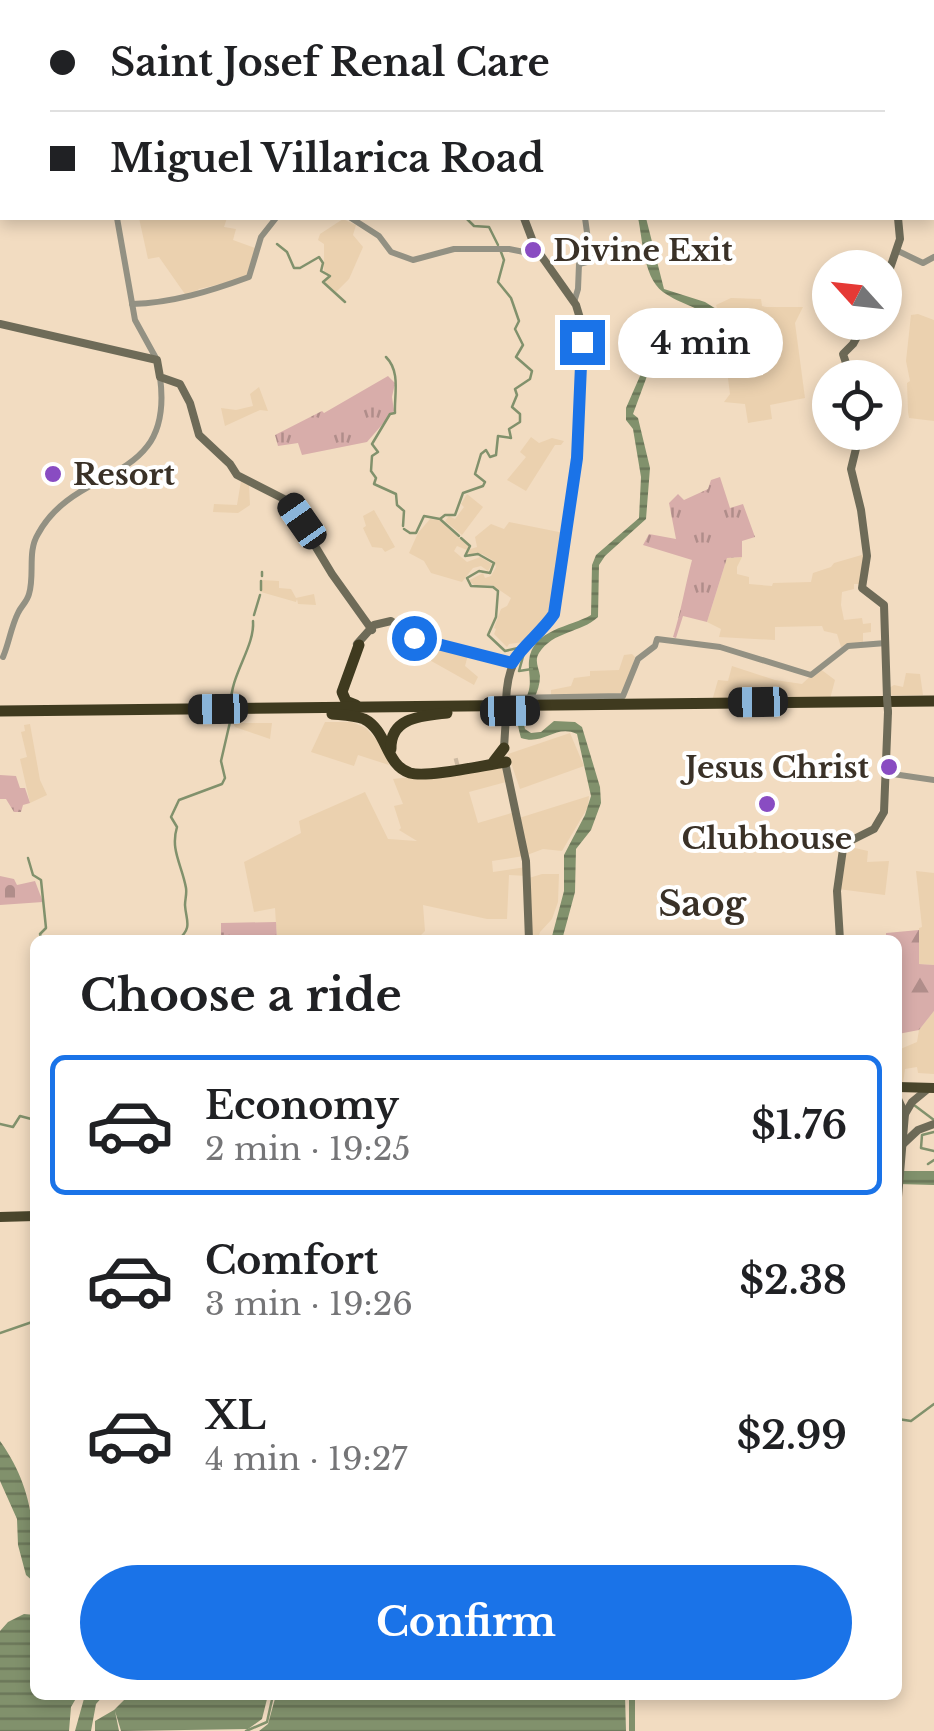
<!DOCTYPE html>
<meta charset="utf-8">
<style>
:root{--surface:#fff;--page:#f6f6f6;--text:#202124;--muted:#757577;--line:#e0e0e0;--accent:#1a73e8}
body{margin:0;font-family:"Libre Baskerville",serif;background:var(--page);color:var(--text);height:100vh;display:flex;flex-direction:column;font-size:38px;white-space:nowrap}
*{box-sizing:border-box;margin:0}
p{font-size:32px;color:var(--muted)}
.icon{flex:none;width:55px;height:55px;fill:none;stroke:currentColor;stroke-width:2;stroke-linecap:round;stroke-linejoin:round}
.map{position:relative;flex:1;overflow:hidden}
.sheet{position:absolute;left:30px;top:935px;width:872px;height:765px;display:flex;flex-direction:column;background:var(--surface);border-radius:15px;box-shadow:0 5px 15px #0003}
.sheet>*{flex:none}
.hud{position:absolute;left:0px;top:0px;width:935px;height:220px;box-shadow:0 5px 15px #0003;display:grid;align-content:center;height:220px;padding:0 50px;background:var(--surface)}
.needle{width:65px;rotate:297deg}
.fabs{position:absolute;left:812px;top:250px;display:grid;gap:20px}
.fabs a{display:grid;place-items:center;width:90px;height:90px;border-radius:50%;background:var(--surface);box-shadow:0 5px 15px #0003;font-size:50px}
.end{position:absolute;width:45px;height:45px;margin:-22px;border:12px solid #1a73e8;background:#fff;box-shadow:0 0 0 5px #fff}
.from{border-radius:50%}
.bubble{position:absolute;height:70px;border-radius:35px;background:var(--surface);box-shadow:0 5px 15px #0003;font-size:32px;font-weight:800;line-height:70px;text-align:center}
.car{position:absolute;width:30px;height:60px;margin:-30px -15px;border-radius:12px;box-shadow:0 0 8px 2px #0007;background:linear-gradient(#222 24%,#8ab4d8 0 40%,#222 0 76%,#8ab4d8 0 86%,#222 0)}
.hud b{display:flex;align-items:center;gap:35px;height:95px;font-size:38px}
.hud b+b{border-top:2px solid var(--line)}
.hud i{width:25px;height:25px;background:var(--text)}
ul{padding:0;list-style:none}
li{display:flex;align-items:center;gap:30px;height:140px;margin:0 20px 15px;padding:0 30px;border:5px solid transparent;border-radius:15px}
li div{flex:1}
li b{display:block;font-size:38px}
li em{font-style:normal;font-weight:800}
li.active{border-color:var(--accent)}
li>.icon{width:90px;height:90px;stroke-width:1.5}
h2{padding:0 50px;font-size:45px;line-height:120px}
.action{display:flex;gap:20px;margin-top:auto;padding:20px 50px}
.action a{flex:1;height:115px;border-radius:60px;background:var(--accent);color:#fff;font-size:40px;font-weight:800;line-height:115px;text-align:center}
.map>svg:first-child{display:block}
</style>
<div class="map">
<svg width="934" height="1731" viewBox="0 0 934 1731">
<defs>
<pattern id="grass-tufts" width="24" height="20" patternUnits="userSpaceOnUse" patternTransform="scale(2.5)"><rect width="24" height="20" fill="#d8adaa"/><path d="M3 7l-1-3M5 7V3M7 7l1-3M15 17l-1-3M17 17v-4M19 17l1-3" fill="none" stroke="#b08d8a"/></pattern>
<pattern id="forest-firs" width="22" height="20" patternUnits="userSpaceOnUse" patternTransform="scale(2.5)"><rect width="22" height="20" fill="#d8adaa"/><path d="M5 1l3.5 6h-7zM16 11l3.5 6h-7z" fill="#b08d8a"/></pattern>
<pattern id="cemetery-stones" width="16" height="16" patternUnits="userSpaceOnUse" patternTransform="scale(2.5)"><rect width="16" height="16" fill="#d8adaa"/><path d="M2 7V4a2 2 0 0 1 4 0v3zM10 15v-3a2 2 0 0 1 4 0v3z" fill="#b08d8a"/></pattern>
<pattern id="water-rules" width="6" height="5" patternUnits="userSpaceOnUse" patternTransform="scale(2.5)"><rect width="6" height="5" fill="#81916c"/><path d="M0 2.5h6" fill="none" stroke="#6b7759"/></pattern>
</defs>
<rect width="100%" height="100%" fill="#f2dcc1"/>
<g fill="#ebd1af">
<polygon points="139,218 227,218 224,227 236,229 233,240 255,248 246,278 199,289 187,297 159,257 148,259"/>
<polygon points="343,219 356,225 353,235 363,247 349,279 336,292 325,282 331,275 324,273 324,244 318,240 320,234"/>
<polygon points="731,298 761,299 762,306 766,307 803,307 795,323 805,398 770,405 772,419 748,423 745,404 724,402 730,394 725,355 728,343 716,305"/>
<polygon points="918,314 934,320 934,421 909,418 908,412 907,383 910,381 906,361 911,315"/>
<polygon points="259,387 268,411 260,410 225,426 221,408 236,410 253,406 250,394"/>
<polygon points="531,437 539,443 552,438 564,441 561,445 555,445 526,491 507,480 526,457 520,452"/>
<polygon points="241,481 249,485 250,505 238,513 213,512 214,504 237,505"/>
<polygon points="467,494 483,507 462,535 445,521 449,516 455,519 464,507 461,504"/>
<polygon points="374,510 395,547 385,552 382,548 372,547 363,528 366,526 363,516"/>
<polygon points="430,519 439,520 469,547 467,550 477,547 475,537 491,524 504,529 509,522 564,533 552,615 544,626 524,642 509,644 507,647 494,634 496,629 494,628 501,609 507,606 511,598 492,585 476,586 468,581 483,573 485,578 491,576 496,567 494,561 482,554 466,555 467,550 457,546 454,551 467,562 480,557 492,564 488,571 481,566 473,568 462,582 431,573 424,561 409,553 418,533"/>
<polygon points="865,554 861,584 854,584 854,589 842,592 841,605 844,620 862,618 863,624 871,623 871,632 863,633 863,642 841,647 837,634 824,631 822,626 775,627 775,640 719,637 721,629 707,622 727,558 742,557 737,567 737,574 749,577 749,584 772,586 773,583 811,582 813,573 831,567 834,563"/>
<polygon points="262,580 279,581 279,588 291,589 296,598 314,594 316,605 298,604 297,599 296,602 261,592"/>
<polygon points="430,646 468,655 465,666 478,677 474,685 426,658"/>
<polygon points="632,654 635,657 624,693 551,696 551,690 571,686 574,678 590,676 590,671 619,670 624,655"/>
<polygon points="732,666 775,680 802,684 819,668 835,680 830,699 712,701 718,680 728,681"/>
<polygon points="906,673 920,674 923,695 889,695 889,688 894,685 903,687"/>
<polygon points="325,722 352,722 366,728 381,745 389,765 358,755 354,766 311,752"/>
<polygon points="233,723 272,723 270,739 235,727"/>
<polygon points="30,724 40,780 47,795 30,803 20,759 27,757 21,732 25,731 24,725"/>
<polygon points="570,733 584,766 520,789 508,754"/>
<polygon points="503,767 506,782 469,792 478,823 515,812 524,856 492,861 493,872 526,867 527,876 509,875 507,919 487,919 423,905 425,931 416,940 277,940 275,908 254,912 244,862 301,833 299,821 365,792 388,839 417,841 399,830 401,828 394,806 403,804 393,779"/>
<polygon points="589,796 588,807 562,851 543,849 527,855 519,818"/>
<polygon points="846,846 868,851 867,862 889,861 885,895 838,889"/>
<polygon points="916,871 934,873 934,965 919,964 919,928 922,927"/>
<polygon points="542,874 559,874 558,902 552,919 540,932 538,939 530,940 529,878"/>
<polygon points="934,1011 934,1074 918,1073 917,1067 905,1069 903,1084 899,1084 898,1050 917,1042 919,1030"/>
</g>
<g fill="url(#grass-tufts)">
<polygon points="388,376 395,383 392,397 394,411 367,442 302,455 298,443 278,446 275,435 322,411 324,413"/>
<path d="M720,477L730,508L743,504L755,537L742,541V557L727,558L707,622L683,616L676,638L673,637C681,612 685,586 692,560L643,545L649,534L676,539L669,503L678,494L684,500L708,489L711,480Z"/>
<polygon points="0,775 16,776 20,788 25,788 30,803 23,805 21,812 14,812 6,799 0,799"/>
<polygon points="276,922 277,940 221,940 221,923"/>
</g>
<polygon fill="url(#forest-firs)" points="919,930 919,964 934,965 934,1011 919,1030 898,1034 898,940 886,940 886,933"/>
<polygon fill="url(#cemetery-stones)" points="0,876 14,879 17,885 35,881 43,902 0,905"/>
<g fill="url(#water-rules)">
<path d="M638,218H646L664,289L705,302L721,312C728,341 726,373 691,377L677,363L660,360L650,368L633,414L638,418L650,468L646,519L605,556L599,565L598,617C581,633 553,631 539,653C534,661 539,668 540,676C540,692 530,706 523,720L525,729L531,733L541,732L554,721L575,722L582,727L600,787L601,803L591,830L576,849L575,892L562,940H551L564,891V855L585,815L591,796L577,734C555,724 544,746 521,738C513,709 520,717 528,693C532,682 528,672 529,661C532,629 571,627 591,615L592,565L596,555L639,518L641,477L633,429L626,420V408L650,353L661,348L683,359L694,373L707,369L719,345V323C699,306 681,305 663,292C643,277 643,240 638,218Z"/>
<polygon points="898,1171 934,1171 934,1185 898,1184"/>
<path d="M0,1441C33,1487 35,1529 35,1583L26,1575L18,1545L17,1519L0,1481Z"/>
<polygon points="24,1614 35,1615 35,1695 78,1695 71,1707 69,1731 0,1731 0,1631 8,1622"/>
<polygon points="85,1695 104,1695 96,1704 91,1731 75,1731"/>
<polygon points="129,1695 268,1695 262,1719 248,1729 121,1731 115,1711 119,1731 95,1731 95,1721 114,1710"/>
<polygon points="276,1695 625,1695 626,1731 259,1731 268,1724"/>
</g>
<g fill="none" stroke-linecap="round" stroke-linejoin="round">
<g stroke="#81916c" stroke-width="2.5">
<polyline points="379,0 379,2"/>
<polyline points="932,119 934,120"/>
<polyline points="466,218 474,226 489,227 498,245"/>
<polyline points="277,244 287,252 294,268 300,268 319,257 323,263 321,271 330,276 323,282 345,302"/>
<path d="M386,357C401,372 394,395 395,413L390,414L372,444L378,452L372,456L371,471L376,478L374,484L396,494L397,505L404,511L403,526"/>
<polyline points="441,520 459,536"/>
<polyline points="404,529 410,533 416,533 424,516 440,519 445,515 455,515 463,493 483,486 485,482 475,474 481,454 486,450 490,457 496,455 498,436 511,438 509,429 520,422 520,414 512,407 517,395 515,389 530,379 532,371 516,357 523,345 515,329 519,321 511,298 498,282 504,260 501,252"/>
<polyline points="461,538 470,546 465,556 478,554 494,563 490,573 479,571 467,578 471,586 493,587 498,591 496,617 488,635 505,651 518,648"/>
<polyline points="262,576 262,572"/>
<polyline points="261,590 261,581"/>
<polyline points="254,615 260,595"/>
<polyline points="524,653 519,671 532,669"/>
<path d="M231,704C230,675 255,647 253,621"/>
<polyline points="28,858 33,875 41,880 46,928 40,934 42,940"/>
<path d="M178,940C193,927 186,921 185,905C185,899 187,894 186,888C182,865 170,850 177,827L171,817L179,800L222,784L225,778L221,761L230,722"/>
<polyline points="914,1105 934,1120"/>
<polyline points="0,1124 13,1127 20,1116 35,1120"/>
<polyline points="934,1132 922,1135 921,1148 934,1151"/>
<polyline points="928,1164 934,1160"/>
<polyline points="0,1333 35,1321"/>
<polyline points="898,1419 911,1421 934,1404"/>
<polyline points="246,1731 267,1722 273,1695"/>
</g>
<polyline stroke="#81916c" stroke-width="6" points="632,1695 632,1731"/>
<polyline stroke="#cdbaa2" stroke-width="11" stroke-dasharray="11 5.5" stroke-linecap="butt" points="455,764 459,763"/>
<g stroke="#939183" stroke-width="6">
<polyline points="258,2 259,0"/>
<polyline points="0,179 2,184"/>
<polyline points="117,218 135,320 157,360"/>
<polyline points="351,218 379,236 391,252 413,260 454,249 509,249 524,252 535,247"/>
<polyline points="896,250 923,263 934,257"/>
<polyline points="574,302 578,289 579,264 591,261 585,218"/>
<path d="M132,304C172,303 211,291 249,277L261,237L276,218"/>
<path d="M3,657C9,643 11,627 18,613C21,606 27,602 29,594C35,574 27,552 38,534C77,462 175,487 160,377"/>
<polyline points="506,698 623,696 638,659 655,646 657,639 720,647 811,675 848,646 886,643"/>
<polyline points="886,773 934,780"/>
</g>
<g stroke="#6e6b58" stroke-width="8">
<polyline points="520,0 520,2"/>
<polyline points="932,152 934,152"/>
<polyline points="885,283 900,239 898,218"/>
<polyline points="0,324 157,360 160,377 180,384 190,403 199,435 230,464 237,475 288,501 332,574 372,630"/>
<polyline points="851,378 843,354 853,344 865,322"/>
<polyline points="860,432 851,469 861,510 867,556 862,588 884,605 887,698"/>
<polyline points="357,644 374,625 391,621 420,641 512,663"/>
<path d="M506,701C508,647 529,652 554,614L577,458L582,325L576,305L535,247L524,218"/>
<polyline points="504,748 506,716"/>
<polyline points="505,762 526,861 529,940"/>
<polyline points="840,940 837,891 843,849 848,842 874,829 884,812 888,712"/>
<polyline points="898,1099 905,1114 898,1197"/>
<polyline points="905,1114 912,1102 929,1088"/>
<polyline points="902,1145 918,1130 934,1124"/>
</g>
<g stroke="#4a462c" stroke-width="10">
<polyline points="898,1087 934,1088"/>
<polyline points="0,1217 35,1216"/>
</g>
<g stroke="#3f3a1f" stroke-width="11">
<polyline points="356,705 346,701 342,692 359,645"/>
<polyline points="0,711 934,701"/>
<path d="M332,714C343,715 354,715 364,719C388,731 385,765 410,773C428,778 484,765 506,762"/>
<path d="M391,749C390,717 422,716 447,713"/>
<polyline points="494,761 504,748"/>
</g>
<g stroke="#6e6b58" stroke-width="8">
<polyline points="887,698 888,712"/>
<polyline points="506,716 506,701"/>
</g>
</g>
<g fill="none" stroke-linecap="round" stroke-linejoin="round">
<path stroke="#1a73e8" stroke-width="12" d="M414,638L512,663C524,644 541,633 554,614L577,458L582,342"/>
</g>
<g fill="#894cc2" stroke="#fff" stroke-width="4">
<circle cx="533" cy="250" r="10"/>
<circle cx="53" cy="474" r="10"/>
<circle cx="889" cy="767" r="10"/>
<circle cx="767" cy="804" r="10"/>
</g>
<g text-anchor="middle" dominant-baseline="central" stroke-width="8" stroke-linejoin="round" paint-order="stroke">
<g font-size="30" font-weight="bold" fill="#3a3127" stroke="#fff" text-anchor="start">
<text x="553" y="250">Divine Exit</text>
<text x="73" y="474">Resort</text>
<text x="869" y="767" text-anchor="end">Jesus Christ</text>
<text x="767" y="838" text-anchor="middle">Clubhouse</text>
</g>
<g font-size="35" font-weight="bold" fill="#3a3127" stroke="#fff">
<text x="702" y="903">Saog</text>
</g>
</g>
</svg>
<div class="fabs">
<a><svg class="needle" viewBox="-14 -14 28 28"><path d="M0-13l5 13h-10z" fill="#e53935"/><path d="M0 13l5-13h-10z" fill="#757577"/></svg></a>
<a><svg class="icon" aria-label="locate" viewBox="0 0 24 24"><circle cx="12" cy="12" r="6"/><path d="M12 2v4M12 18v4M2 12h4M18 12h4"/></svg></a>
</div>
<i class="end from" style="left:414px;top:638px"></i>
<i class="end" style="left:582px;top:342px"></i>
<div class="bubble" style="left:618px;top:308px;width:165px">4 min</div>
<i class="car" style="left:302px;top:521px;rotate:325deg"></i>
<i class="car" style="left:758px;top:702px;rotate:269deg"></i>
<i class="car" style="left:218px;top:709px;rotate:269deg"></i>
<i class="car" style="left:510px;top:711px;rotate:89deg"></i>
<div class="hud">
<b><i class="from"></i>Saint Josef Renal Care</b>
<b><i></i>Miguel Villarica Road</b>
</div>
<section class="sheet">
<h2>Choose a ride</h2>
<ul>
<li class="active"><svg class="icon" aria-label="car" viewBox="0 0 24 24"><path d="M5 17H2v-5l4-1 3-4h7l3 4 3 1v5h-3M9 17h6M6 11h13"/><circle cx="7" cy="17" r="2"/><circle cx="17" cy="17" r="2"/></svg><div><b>Economy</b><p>2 min · 19:25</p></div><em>$1.76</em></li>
<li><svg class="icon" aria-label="car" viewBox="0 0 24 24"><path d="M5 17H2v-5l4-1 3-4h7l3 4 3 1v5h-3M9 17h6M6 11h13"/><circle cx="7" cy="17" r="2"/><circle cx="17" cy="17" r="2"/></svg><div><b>Comfort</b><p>3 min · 19:26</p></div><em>$2.38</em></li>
<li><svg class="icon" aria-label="car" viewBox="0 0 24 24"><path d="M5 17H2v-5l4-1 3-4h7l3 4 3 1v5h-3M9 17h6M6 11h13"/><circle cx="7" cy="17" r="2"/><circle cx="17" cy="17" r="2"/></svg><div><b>XL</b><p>4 min · 19:27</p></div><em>$2.99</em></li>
</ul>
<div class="action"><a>Confirm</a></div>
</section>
</div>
